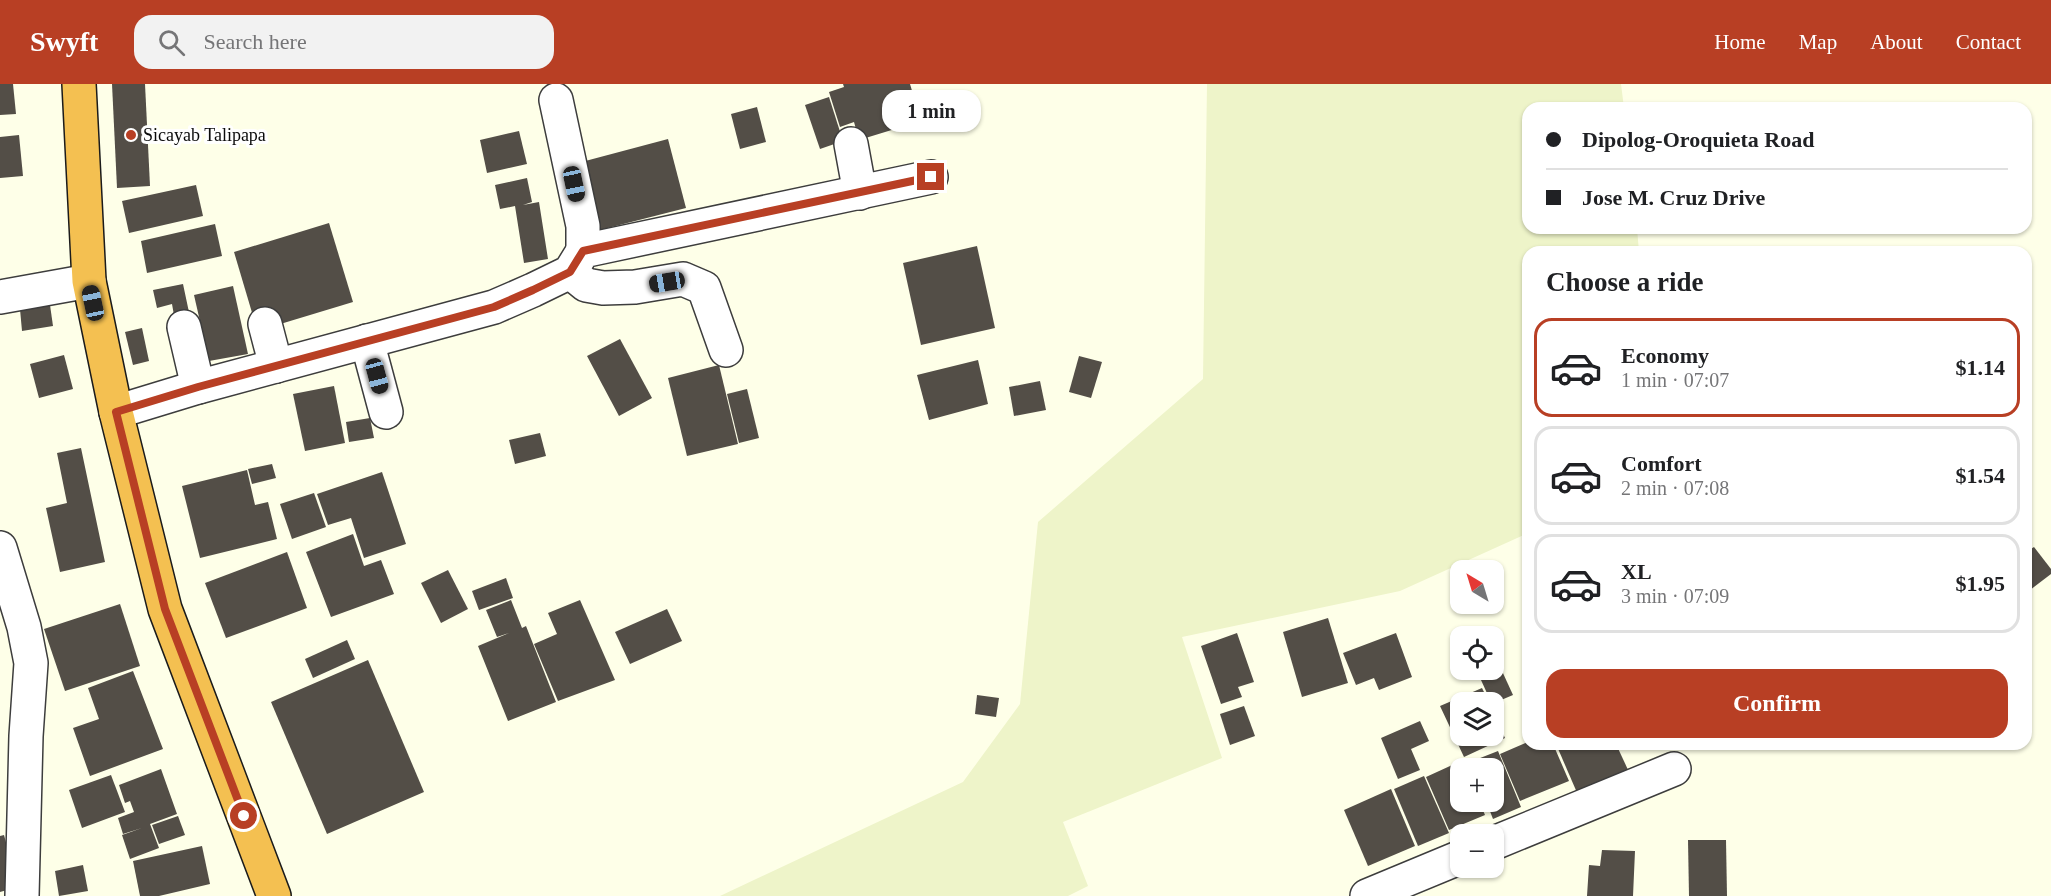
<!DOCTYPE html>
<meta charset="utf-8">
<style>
:root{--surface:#fff;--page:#f2f2f2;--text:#202124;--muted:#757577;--line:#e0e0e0;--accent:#b83f24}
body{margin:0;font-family:"Times New Roman",serif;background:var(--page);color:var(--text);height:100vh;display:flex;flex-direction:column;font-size:22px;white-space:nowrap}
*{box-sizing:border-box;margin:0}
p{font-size:20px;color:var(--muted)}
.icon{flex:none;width:33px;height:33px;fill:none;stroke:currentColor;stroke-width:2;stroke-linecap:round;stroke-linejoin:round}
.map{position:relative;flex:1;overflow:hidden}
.details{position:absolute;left:1522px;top:162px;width:510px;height:504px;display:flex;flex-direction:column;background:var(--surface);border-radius:18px;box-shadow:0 2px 4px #0004}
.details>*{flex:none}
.top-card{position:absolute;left:1522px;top:18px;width:510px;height:132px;border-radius:18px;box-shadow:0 2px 4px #0004;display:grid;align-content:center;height:132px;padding:0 24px;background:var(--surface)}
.needle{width:39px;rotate:322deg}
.buttons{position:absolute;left:1450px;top:476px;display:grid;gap:12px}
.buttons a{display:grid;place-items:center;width:54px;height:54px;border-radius:12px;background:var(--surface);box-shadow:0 2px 4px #0004;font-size:30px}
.end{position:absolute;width:27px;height:27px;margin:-14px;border:8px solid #b83f24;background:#fff;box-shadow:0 0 0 3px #fff}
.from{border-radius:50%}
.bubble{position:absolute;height:42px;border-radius:18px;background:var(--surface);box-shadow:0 2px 4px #0004;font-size:20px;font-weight:800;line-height:42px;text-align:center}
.car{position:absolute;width:18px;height:36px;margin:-18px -9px;border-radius:8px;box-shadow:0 0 4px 2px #0007;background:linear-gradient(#222 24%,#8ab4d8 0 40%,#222 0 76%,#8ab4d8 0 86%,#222 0)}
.top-card b{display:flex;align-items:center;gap:21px;height:57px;font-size:22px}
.top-card b+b{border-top:2px solid var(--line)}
.top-card i{width:15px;height:15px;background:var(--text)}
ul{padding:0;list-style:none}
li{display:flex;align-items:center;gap:18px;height:99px;margin:0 12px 9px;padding:0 12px;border:3px solid var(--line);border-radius:18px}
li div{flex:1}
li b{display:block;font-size:22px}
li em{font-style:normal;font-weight:800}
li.on{border-color:var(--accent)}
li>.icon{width:54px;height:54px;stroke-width:1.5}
h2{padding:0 24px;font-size:27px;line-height:72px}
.button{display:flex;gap:12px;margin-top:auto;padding:12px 24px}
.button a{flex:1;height:69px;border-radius:18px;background:var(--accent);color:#fff;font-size:24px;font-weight:800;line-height:69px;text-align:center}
header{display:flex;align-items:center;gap:36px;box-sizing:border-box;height:84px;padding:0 30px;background:var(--accent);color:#fff}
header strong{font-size:28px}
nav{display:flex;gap:33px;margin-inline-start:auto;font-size:21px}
.search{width:420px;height:54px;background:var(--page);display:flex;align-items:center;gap:15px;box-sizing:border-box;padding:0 21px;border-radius:18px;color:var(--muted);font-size:22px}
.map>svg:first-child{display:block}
</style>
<header>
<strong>Swyft</strong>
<div class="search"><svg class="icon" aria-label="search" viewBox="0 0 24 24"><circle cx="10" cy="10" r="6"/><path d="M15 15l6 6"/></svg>Search here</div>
<nav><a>Home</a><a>Map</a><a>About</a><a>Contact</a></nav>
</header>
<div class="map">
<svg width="2051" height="812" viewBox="0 0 2051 812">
<rect width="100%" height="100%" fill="#feffe8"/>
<polygon fill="#eef4c9" points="1207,0 1621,0 1624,24 1528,24 1528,144 1637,144 1639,168 1528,168 1528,449 1400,507 1182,553 1222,674 1063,738 1088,802 1068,812 720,812 963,698 1020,620 1038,438 1203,295"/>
<g fill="#534e47">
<polygon points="0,0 13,0 16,30 0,31"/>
<polygon points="112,0 145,0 150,102 117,104"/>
<polygon points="843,0 910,0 921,37 859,56 854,38 840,43 829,8 844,3"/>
<polygon points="829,13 843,57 820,65 805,21"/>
<polygon points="757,23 766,58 740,65 731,30"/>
<polygon points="519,47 527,80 487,89 480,56"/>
<polygon points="19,51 23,92 0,94 0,53"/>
<polygon points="668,55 686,124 592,148 574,80"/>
<polygon points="527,94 532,118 523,121 539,118 548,175 524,179 515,122 500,125 495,101"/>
<polygon points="196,101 203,132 129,149 122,117"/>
<polygon points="329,139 353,218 277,241 253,232 234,168"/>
<polygon points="215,140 222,172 147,189 141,157"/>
<polygon points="977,162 995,244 921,261 903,179"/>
<polygon points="183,200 190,233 175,237 172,220 157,224 153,206"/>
<polygon points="233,202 248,270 209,277 194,211"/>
<polygon points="50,221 53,242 22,247 20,225"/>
<polygon points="142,244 149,277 133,281 125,248"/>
<polygon points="620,255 652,314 619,332 587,272"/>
<polygon points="64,271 73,305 39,314 30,280"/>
<polygon points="1079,272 1102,278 1091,314 1069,308"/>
<polygon points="978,276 988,320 929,336 917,291"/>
<polygon points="719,281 738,360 687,372 668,294"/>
<polygon points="1040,297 1046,326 1014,332 1009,303"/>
<polygon points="334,302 345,359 305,367 293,310"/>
<polygon points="747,305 759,354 739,359 727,310"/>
<polygon points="370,334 374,354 349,358 346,338"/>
<polygon points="540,349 546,372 515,380 509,356"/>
<polygon points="81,364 105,478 60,488 46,424 67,419 57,369"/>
<polygon points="272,380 276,394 252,400 248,385"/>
<polygon points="247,386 255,421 268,418 277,455 200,474 182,402"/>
<polygon points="382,388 406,460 364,474 351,434 328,441 317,410"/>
<polygon points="314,409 326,443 292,455 280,420"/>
<polygon points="353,450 364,482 381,476 394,510 331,533 306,468"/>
<polygon points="2034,463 2051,485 2051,490 2026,509 2026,468"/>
<polygon points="287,468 307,524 226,554 205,499"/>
<polygon points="448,486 468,525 441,539 421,499"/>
<polygon points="506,494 513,514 479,526 472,507"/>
<polygon points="511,516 522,544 526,542 556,618 508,637 478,562 509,549 497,553 486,526"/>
<polygon points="580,516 615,596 558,617 534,560 557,550 548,529"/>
<polygon points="120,520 140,582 65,607 44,545"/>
<polygon points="667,525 682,557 630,580 615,548"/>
<polygon points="1328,534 1348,599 1302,613 1283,548"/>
<polygon points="1237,549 1254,598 1238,603 1242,613 1221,620 1201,562"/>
<polygon points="1396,549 1412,593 1379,606 1374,594 1356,601 1343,569"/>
<polygon points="347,556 355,575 313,594 305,575"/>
<polygon points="368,576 424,708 327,750 271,618"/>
<polygon points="133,587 163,665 90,692 73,644 99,635 88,604"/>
<polygon points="1502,587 1513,611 1494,619 1491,618 1481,596"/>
<polygon points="1482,604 1489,618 1461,618 1461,651 1494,651 1494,630 1505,654 1464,673 1440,622"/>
<polygon points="977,611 999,614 996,633 975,630"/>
<polygon points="1244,622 1255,652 1230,661 1220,630"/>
<polygon points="1420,637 1429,657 1411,665 1420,686 1398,695 1381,654"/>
<polygon points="1528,658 1528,660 1553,660 1569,697 1520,717 1500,670"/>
<polygon points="1556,660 1616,660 1629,688 1578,711"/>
<polygon points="1498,667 1521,723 1493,735 1486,717 1494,717 1494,684 1472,684 1470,678"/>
<polygon points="1461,677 1464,684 1461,684 1461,717 1479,717 1485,731 1449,746 1426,693"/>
<polygon points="161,685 177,730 150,740 159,764 130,775 122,751 142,744 123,750 118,734 134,728 130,717 125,719 119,701"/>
<polygon points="111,691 125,728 82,744 69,706"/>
<polygon points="1424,692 1449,749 1418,762 1394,705"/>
<polygon points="1391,705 1415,762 1368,782 1344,726"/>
<polygon points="178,732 185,751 159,760 152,741"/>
<polygon points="4,751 18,803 0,808 0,752"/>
<polygon points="1688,756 1726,756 1727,812 1689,812"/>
<polygon points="202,762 210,800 159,812 140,812 133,777"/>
<polygon points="1602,766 1635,767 1633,812 1587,812 1589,781 1600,782"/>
<polygon points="83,781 88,807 59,812 55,787"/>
</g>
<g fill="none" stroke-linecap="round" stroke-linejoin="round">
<g stroke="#3d3d3d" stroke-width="36">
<g id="minor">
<polyline points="556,16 583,142 583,167"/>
<polyline points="851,60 860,109"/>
<polyline points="570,188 586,201 603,204 635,203 683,195 704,204 726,266"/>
<polyline points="0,213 89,197"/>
<polyline points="265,240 276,282"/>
<polyline points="184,243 198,303"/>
<polyline points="367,257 386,328"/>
<polyline points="116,328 198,303 494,223 533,206 570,188 583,167 931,93"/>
<polyline points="0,464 24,543 31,579 26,652 22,812"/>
<polyline points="1494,759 1674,685"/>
<polyline points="1367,812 1461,773"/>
</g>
</g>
<g stroke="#1b1b1b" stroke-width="36">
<polyline id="highway" points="79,0 89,197 116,328 165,525 274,812"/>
</g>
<use href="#minor" stroke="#fff" stroke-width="33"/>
<use href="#highway" stroke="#f4c051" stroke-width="33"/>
</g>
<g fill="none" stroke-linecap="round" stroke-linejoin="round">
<polyline stroke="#b83f24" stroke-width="8" points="244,732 165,525 116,328 198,303 494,223 533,206 570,188 583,167 931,93"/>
</g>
<circle fill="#b83f24" stroke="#fff" stroke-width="2" cx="131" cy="51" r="6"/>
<g text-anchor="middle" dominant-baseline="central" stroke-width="6" stroke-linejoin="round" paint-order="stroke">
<g font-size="18" fill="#0a0a0a" stroke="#fff" text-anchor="start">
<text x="143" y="51">Sicayab Talipapa</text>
</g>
</g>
</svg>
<div class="buttons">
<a><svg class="needle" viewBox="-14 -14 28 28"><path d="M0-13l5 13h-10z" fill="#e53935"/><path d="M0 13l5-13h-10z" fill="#757577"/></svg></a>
<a><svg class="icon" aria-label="locate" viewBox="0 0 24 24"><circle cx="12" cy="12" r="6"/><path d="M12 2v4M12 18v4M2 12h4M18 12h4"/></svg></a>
<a><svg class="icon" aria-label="layers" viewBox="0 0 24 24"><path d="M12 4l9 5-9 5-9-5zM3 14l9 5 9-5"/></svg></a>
<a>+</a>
<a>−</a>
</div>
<i class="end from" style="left:244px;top:732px"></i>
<i class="end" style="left:931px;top:93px"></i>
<div class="bubble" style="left:882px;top:6px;width:99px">1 min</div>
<i class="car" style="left:574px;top:100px;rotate:168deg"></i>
<i class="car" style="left:667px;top:198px;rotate:261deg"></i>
<i class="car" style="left:93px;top:219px;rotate:348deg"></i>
<i class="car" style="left:377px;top:292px;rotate:165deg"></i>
<div class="top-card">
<b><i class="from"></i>Dipolog-Oroquieta Road</b>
<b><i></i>Jose M. Cruz Drive</b>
</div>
<section class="details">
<h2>Choose a ride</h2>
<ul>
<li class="on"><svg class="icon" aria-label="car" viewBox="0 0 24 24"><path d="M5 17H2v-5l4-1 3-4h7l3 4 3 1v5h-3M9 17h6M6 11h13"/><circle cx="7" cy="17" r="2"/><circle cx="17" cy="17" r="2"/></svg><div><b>Economy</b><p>1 min · 07:07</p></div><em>$1.14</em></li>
<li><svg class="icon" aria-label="car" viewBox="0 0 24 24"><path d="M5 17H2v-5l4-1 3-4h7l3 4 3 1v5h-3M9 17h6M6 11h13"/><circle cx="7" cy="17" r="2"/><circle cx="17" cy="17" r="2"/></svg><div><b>Comfort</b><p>2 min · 07:08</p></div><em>$1.54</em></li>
<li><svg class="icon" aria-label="car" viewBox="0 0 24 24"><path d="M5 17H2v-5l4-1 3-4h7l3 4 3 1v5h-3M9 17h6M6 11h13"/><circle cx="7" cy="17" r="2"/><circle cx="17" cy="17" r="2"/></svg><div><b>XL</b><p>3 min · 07:09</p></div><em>$1.95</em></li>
</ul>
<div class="button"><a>Confirm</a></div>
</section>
</div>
